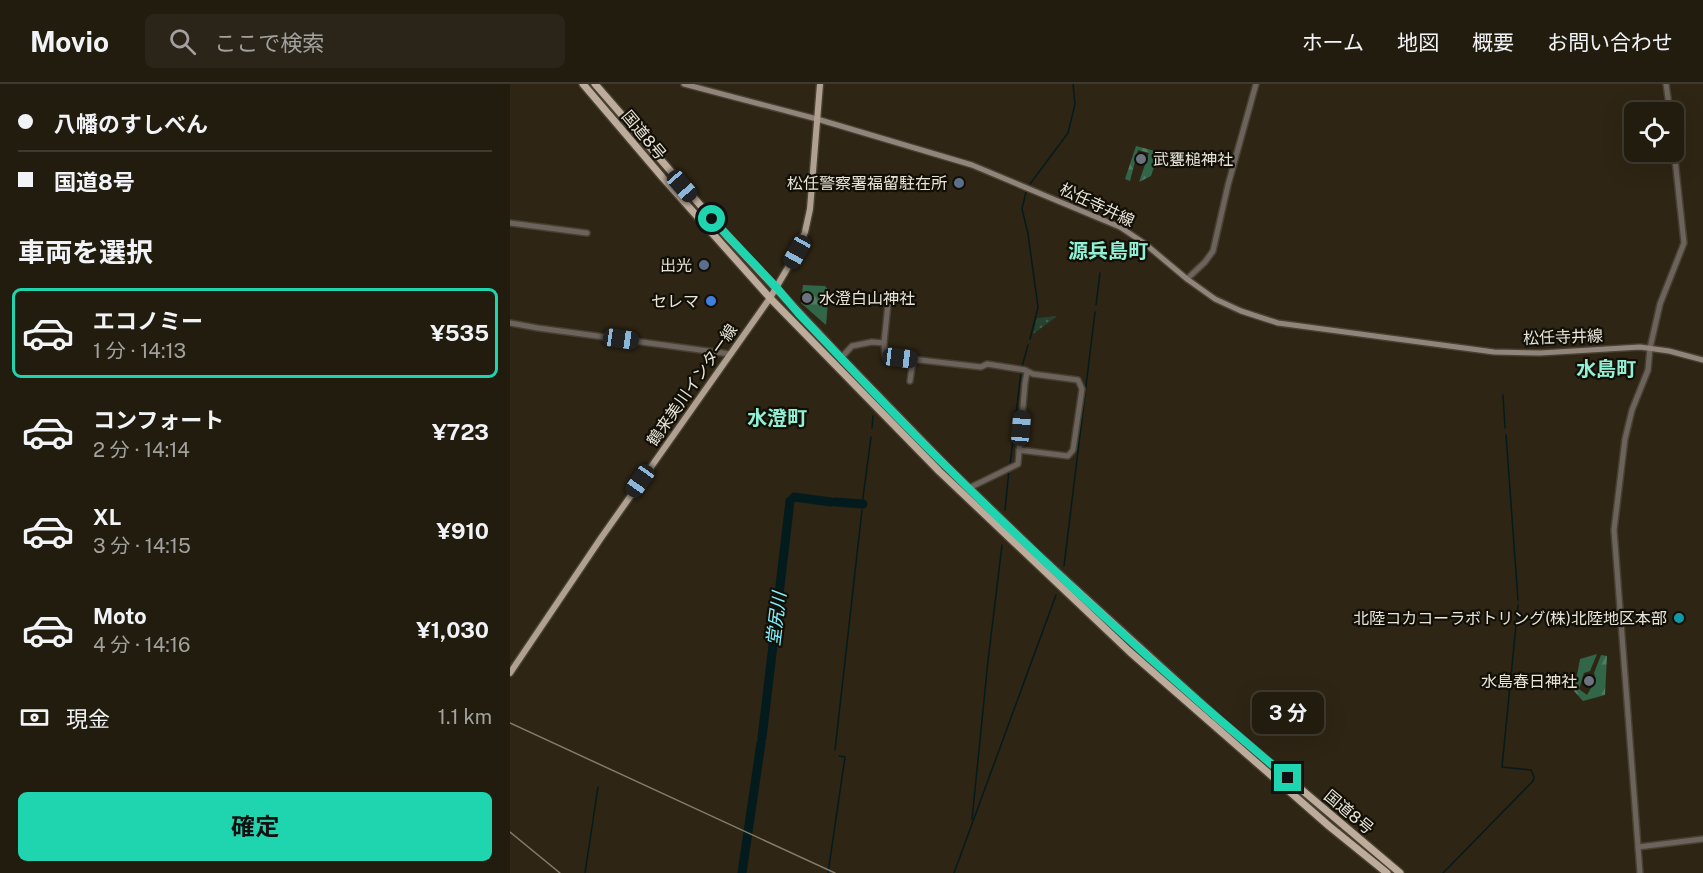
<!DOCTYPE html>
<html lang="ja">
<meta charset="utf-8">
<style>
:root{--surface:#221c0f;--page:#2a2518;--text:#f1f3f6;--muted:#a2a19e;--line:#3f3a2f;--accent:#1fd5b0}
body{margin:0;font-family:"Public Sans","Noto Sans JP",sans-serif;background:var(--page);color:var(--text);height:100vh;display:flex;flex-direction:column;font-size:22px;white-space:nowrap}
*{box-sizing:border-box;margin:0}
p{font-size:20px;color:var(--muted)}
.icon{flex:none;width:33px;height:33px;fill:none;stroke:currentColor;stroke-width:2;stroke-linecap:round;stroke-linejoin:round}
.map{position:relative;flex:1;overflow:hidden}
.sheet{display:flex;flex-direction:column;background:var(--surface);width:510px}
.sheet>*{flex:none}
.banner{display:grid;align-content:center;height:132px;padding:0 18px;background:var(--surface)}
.controls{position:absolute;left:1114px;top:18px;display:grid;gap:12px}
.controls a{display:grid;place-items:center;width:60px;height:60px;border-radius:9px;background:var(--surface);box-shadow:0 6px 24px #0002,0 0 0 2px var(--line);font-size:30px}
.end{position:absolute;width:27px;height:27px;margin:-14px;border:8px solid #1fd5b0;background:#111;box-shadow:0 0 0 3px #111}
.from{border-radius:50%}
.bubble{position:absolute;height:42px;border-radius:9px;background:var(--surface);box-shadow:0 6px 24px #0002,0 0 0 2px var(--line);font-size:20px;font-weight:700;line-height:42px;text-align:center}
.car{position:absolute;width:18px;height:36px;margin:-18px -9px;border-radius:8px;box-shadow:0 0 4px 2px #0007;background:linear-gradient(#222 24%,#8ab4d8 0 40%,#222 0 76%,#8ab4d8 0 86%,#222 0)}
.banner b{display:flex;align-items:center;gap:21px;height:57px;font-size:22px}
.banner b+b{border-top:2px solid var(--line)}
.banner i{width:15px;height:15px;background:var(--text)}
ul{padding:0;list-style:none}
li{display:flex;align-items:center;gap:18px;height:90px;margin:0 12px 9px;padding:0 6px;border:3px solid transparent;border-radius:9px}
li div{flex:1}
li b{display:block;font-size:22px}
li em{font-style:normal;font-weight:700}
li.selected{border-color:var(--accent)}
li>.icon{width:54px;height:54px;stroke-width:1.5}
h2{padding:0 18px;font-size:27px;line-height:72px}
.pay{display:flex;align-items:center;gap:15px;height:66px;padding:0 18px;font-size:22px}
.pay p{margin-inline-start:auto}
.button{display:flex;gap:12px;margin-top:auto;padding:12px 18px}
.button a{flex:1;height:69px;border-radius:9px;background:var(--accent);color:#111;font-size:24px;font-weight:700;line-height:69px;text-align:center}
header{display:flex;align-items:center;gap:36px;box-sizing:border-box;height:84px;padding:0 30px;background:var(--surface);border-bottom:2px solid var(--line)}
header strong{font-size:28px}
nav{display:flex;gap:33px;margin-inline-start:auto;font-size:21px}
.search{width:420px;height:54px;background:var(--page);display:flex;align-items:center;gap:15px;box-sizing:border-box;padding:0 21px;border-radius:9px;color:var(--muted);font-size:22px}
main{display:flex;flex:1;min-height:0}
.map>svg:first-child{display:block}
</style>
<header>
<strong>Movio</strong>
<div class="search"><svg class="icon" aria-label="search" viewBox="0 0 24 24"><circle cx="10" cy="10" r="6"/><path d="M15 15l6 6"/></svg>ここで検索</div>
<nav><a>ホーム</a><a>地図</a><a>概要</a><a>お問い合わせ</a></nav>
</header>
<main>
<section class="sheet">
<div class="banner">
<b><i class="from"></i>八幡のすしべん</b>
<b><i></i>国道8号</b>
</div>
<h2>車両を選択</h2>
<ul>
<li class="selected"><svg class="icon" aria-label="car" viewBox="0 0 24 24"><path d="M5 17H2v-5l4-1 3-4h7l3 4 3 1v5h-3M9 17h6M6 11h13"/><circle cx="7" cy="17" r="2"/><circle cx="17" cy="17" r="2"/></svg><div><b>エコノミー</b><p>1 分 · 14:13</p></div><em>¥535</em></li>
<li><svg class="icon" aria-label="car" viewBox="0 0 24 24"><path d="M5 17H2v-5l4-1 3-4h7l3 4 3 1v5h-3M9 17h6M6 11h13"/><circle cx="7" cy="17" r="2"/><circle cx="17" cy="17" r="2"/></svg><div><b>コンフォート</b><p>2 分 · 14:14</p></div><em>¥723</em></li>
<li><svg class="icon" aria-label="car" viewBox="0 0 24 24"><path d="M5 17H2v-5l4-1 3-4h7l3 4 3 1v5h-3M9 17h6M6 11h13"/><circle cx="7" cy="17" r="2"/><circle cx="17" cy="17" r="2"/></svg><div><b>XL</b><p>3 分 · 14:15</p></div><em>¥910</em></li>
<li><svg class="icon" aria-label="car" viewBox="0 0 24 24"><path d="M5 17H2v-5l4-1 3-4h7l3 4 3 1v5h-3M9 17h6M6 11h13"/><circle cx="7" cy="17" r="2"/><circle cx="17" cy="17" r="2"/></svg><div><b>Moto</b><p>4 分 · 14:16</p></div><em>¥1,030</em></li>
</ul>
<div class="pay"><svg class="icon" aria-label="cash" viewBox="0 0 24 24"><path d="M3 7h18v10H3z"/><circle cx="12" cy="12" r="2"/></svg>現金<p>1.1 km</p></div>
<div class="button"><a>確定</a></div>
</section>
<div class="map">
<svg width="1193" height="789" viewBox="0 0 1193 789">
<defs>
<pattern id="forest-firs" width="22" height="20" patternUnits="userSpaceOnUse" patternTransform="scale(1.5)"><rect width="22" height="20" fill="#316648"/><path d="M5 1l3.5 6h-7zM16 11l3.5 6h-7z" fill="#4f7c62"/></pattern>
<pattern id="park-dots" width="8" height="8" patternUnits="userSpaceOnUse" patternTransform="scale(1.5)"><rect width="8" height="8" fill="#254231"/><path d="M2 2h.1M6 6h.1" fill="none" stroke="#455d4e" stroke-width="1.8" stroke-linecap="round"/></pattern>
</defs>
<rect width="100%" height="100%" fill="#2e2514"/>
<g fill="url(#forest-firs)">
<polygon points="626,62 649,68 641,92 629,98 639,69 628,66 620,97 615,95"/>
<polygon points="293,201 315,202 319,207 316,241 291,219"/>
<polygon points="1087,570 1080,587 1074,589 1069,605 1077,611 1086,595 1084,589 1091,571 1097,572 1095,611 1073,617 1064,607 1070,575"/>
</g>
<polygon fill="url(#park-dots)" points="546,232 546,233 523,250 527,234"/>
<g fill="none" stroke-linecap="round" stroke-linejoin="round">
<g stroke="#041b1e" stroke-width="1.5">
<polyline points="520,100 558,49 565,20 563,0"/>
<polyline points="516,108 512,125 518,150 528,223 520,255"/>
<polyline points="586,221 590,189"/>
<polyline points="512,283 518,261"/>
<polyline points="993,311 995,344"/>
<polyline points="362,344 363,332"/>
<polyline points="996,351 1008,516"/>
<polyline points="500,381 511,288"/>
<polyline points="352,421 361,353"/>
<polyline points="495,426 499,386"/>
<polyline points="554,482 585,228"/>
<polyline points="325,666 352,426"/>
<polyline points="462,735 478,577 492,461"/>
<polyline points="75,789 88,703"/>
<polyline points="318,789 335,673 329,672"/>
<polyline points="444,789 546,511"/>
<polyline points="933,789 1023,697 1024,693 1021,686 992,683 1008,521"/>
</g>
<g stroke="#041b1e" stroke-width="9">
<polyline points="284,413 321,418"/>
<polyline points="326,418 353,420"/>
<polyline points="252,654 280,417"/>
<polyline points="232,789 251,659"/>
</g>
<g stroke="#484030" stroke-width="8">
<g id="tertiary">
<polyline points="1156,0 1160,28"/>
<polyline points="0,139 77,149"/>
<polyline points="677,195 695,178 703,167 718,101 746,0"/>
<polyline points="379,210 374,259 375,272 471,283 477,280 515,286 523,290 568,296 572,305 563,366 558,372 509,366"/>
<polyline points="0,239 28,244 220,270"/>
<polyline points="331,274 342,262 362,258 374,259"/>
<polyline points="400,297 403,276"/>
<polyline points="459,404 508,380 515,299 517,288"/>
<polyline points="1128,763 1193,755"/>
<polyline points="1130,789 1104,446 1115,355 1122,326 1138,286 1140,264 1150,220 1174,159 1164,66"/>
</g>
</g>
<g stroke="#484030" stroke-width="8">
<polyline id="secondary" points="174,0 307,35 462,81 610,143 634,159 677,195 705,215 731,227 768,239 984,268 1030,269 1130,263 1159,267 1193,276"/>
</g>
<g stroke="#484030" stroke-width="9">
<polyline id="primary" points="0,589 91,454 260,214 287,168 295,148 300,125 310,0"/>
</g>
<g stroke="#484030" stroke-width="10">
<g id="trunk">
<polyline points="73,0 153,94 260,214 429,387 620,568 819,742 877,789"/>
<polyline points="85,0 217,152 335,278 436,382 528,471 708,635 890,789"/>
</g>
</g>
<use href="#tertiary" stroke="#6b635c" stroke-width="5"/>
<use href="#secondary" stroke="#91857b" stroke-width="5"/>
<use href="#primary" stroke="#afa092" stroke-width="6"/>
<use href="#trunk" stroke="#bdac9c" stroke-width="7"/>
<g stroke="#837b6d" stroke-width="1.5">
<polyline points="0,639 325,789"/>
<polyline points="0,748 50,789"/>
</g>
</g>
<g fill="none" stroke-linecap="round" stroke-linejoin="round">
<path stroke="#1fd5b0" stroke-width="8" d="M202,135L267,204L289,230C339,282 387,334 438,384C547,492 661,596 778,694"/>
</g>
<g fill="#6b7280" stroke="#120f07" stroke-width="2">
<circle cx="631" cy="75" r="6"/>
<circle cx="297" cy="214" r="6"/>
<circle cx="1079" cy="597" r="6"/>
</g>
<g fill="#5c6f8a" stroke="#120f07" stroke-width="2">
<circle cx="449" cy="99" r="6"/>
<circle cx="194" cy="181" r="6"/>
</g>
<circle fill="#3f7fe0" stroke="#120f07" stroke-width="2" cx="201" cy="217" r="6"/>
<circle fill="#0f9aa8" stroke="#120f07" stroke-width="2" cx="1169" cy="534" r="6"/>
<g text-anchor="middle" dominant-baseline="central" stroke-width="4.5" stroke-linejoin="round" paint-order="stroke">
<g font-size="16" fill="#e9e4d9" stroke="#120f07">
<text transform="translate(134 51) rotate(50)">国道8号</text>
<text transform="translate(587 121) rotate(25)">松任寺井線</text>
<text transform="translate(1053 253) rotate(-2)">松任寺井線</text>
<text transform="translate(182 301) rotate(-55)">鶴来美川インター線</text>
<text transform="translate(839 728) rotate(40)">国道8号</text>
</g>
<g font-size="16" fill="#e9e4d9" stroke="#120f07" text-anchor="end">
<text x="643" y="75" text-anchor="start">武甕槌神社</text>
<text x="437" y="99">松任警察署福留駐在所</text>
<text x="182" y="181">出光</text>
<text x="309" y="214" text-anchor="start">水澄白山神社</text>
<text x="189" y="217">セレマ</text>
<text x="1157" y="534">北陸コカコーラボトリング(株)北陸地区本部</text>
<text x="1067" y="597">水島春日神社</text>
</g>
<g font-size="18" font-style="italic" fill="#80f1fe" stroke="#120f07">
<text transform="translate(266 535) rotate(-83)">堂尻川</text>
</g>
<g font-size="20" font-weight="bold" fill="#90f1d6" stroke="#120f07">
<text x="598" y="167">源兵島町</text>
<text x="1096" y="285">水島町</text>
<text x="267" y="334">水澄町</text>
</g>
</g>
</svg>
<div class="controls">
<a><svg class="icon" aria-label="locate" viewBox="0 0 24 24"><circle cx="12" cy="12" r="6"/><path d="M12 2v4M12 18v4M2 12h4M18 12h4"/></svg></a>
</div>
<i class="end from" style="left:202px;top:135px"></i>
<i class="end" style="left:778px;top:694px"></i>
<div class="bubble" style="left:742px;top:608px;width:72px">3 分</div>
<i class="car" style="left:172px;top:102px;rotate:139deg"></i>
<i class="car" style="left:287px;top:168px;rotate:209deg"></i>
<i class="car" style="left:111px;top:255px;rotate:98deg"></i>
<i class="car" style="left:390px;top:274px;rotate:97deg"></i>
<i class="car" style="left:511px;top:344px;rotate:5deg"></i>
<i class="car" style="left:130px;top:397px;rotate:215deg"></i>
</div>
</main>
